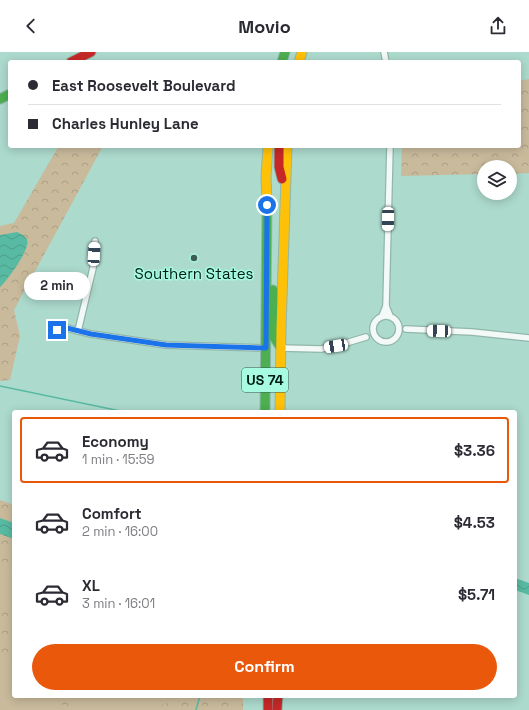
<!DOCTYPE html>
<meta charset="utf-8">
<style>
:root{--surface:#fff;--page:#f2f2f3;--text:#2b2b33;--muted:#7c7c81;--line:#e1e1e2;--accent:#ea580c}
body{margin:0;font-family:"Space Grotesk",sans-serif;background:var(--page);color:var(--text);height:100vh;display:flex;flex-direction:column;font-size:15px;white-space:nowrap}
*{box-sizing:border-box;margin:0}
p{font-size:13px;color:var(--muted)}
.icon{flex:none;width:22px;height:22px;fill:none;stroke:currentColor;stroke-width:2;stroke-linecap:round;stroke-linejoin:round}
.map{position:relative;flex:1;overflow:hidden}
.side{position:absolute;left:12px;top:358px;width:505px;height:288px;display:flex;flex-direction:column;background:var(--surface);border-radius:4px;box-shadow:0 2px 10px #0003}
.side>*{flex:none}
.guide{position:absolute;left:8px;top:8px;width:513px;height:88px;border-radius:4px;box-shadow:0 2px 10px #0003;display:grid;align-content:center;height:88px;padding:0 20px;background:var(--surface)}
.controls{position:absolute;left:477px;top:108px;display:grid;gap:8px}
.controls a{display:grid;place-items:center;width:40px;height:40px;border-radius:50%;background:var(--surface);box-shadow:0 2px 10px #0003;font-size:20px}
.end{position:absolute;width:18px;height:18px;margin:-9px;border:5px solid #1a73e8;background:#fff;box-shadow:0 0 0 2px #fff}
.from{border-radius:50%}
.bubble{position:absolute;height:28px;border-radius:14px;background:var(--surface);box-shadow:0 2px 10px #0003;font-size:13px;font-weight:600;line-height:28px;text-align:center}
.car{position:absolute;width:12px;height:24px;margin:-12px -6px;border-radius:5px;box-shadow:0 0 3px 1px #0007;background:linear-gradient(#fff 24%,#345 0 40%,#fff 0 76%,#345 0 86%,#fff 0)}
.guide b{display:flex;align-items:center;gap:14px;height:38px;font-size:15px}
.guide b+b{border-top:1px solid var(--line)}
.guide i{width:10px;height:10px;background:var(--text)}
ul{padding:7px 0 0;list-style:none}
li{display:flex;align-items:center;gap:12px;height:66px;margin:0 8px 6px;padding:0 12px;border:2px solid transparent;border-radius:4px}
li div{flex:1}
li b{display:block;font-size:15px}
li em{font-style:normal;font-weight:600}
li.active{border-color:var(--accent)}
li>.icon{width:36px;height:36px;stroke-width:1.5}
.action{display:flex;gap:8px;margin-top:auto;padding:8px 20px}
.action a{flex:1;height:46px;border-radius:24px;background:var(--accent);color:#fff;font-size:16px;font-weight:600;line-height:46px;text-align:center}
header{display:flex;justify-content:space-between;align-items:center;height:52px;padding:0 20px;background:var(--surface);font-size:18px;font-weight:600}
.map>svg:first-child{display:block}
</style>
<header><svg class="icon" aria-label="back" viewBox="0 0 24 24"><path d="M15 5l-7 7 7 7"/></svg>Movio<svg class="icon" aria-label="share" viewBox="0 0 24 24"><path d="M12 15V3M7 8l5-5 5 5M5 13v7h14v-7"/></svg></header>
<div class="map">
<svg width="529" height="658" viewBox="0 0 529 658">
<defs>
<pattern id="forest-crowns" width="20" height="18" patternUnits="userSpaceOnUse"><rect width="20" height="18" fill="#c9ba9c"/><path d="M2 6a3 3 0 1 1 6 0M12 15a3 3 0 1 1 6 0" fill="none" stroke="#ab9f86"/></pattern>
<pattern id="water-waves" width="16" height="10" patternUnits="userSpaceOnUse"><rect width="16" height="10" fill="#58baa2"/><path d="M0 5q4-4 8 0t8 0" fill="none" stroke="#4b9f8b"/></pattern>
</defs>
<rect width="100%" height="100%" fill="#acdacc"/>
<polygon fill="#c9ba9c" points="0,516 14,522 14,644 183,644 177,658 0,658"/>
<g fill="url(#forest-crowns)">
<polygon points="529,27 529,121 510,122 510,115 484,115 484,122 401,124 402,94 519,94 519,29"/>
<polygon points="60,94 103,94 14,258 20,284 10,328 0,329 0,174 14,171 57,97"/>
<polygon points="0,448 14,453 14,518 6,524 0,523"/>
<polygon points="0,547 9,549 14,555 14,618 3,610 0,605"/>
<polygon points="44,644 73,644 83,648 77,658 70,658 55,648"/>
<polygon points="182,644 243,644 243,658 147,658 174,649 182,648"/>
</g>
<g fill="url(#water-waves)">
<path d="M17,180C21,182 26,184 27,188C31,196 7,229 0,235V183Z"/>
<polygon points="0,466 14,471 14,487 0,482"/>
<polygon points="515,526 529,531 529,543 515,538"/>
</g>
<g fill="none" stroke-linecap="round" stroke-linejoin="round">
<g stroke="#58baa2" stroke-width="1.5">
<polyline points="0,334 125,360"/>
<polyline points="196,658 200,644"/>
</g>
<g stroke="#91b6ab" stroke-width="8">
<g id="street">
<polyline points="384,0 386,10"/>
<polyline points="386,254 390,94"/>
<circle cx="386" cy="277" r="13"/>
<polyline points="382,264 386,254 390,264"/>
<polyline points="406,277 472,280 529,286"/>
<polyline points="57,278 67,276 91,282 166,293 266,296"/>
<polyline points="78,279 93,216 95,189"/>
<polyline points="281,296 321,297 336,294 366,285"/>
</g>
</g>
<g stroke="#91b6ab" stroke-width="11">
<g id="fast">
<polyline points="282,10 285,0"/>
<polyline points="0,47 10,42"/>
<polyline points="273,238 274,285 281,296"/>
<polyline points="265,360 267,151"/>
</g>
</g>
<g stroke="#91b6ab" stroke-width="11">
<g id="slow">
<polyline points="299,10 302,0"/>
<polyline points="267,151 266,125 268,94"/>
<polyline points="280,360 281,277 287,94"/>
</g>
</g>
<g stroke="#91b6ab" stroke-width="11">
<g id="jam">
<polyline points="71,10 91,0"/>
<polyline points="279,94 279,115 282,127"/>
<polyline points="268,644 268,658"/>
<polyline points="277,658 278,644"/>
</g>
</g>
<use href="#street" stroke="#f3f9f7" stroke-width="5.5"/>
<use href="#fast" stroke="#4caf50" stroke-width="9"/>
<use href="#slow" stroke="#ffc107" stroke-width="9"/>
<use href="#jam" stroke="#c62828" stroke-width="9"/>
</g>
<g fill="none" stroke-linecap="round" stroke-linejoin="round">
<polyline stroke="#1a73e8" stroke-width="5" points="57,278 67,276 91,282 166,293 266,296 267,153"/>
</g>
<circle fill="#3d5d54" stroke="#a6fbe0" stroke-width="1.5" cx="194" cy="206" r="4"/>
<g text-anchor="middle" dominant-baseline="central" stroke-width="3" stroke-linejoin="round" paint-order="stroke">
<rect fill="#a6fbe0" stroke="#325e50" stroke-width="1" x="242" y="316" width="46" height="24" rx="3"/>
<g font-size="14" font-weight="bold" fill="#011a13">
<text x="265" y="328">US 74</text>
</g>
<g font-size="15" fill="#011a13" stroke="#a6fbe0">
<text x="194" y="221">Southern States</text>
</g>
</g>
</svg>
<div class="controls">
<a><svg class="icon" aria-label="layers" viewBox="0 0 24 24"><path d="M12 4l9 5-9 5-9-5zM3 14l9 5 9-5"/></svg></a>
</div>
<i class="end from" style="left:267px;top:153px"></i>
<i class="end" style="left:57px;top:278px"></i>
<div class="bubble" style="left:24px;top:220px;width:66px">2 min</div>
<i class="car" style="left:388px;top:167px;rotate:181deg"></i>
<i class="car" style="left:94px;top:202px;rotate:3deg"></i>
<i class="car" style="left:439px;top:279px;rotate:272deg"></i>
<i class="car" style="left:336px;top:294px;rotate:261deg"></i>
<div class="guide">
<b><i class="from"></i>East Roosevelt Boulevard</b>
<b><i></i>Charles Hunley Lane</b>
</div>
<section class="side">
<ul>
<li class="active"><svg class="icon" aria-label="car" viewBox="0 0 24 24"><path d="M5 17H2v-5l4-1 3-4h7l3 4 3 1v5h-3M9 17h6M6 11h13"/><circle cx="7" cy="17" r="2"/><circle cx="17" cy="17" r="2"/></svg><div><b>Economy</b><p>1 min · 15:59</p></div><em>$3.36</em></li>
<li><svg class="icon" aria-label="car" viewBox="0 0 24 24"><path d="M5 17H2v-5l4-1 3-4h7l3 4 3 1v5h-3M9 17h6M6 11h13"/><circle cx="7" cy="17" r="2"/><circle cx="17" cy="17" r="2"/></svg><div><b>Comfort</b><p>2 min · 16:00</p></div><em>$4.53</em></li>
<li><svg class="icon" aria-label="car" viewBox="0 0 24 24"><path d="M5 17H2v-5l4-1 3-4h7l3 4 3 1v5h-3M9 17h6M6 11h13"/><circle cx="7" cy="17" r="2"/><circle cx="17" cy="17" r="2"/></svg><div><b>XL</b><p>3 min · 16:01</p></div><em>$5.71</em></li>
</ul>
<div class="action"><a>Confirm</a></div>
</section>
</div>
